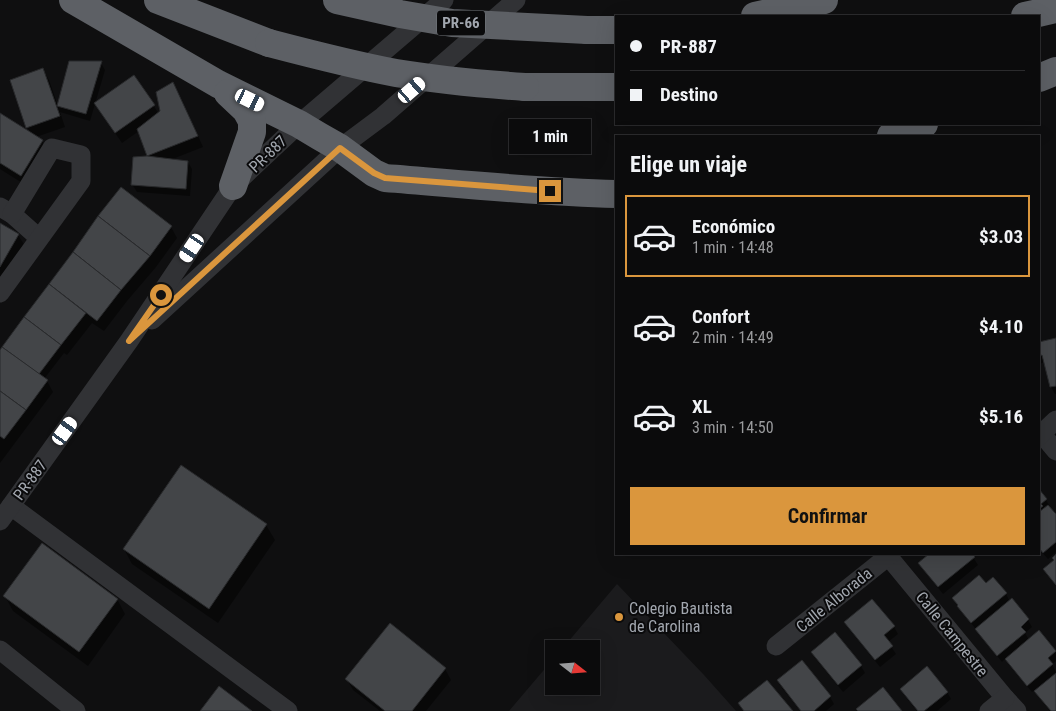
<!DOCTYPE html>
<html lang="es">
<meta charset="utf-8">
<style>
:root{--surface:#0b0b0c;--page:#141415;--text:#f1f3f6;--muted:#9a9b9d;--line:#2b2b2d;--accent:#da963d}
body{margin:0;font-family:"Roboto Condensed",sans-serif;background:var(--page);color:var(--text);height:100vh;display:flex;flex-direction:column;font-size:19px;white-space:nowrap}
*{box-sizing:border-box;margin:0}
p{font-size:16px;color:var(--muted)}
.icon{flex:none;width:28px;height:28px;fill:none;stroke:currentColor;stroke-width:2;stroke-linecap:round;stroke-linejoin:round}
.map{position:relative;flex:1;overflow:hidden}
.drawer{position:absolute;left:615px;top:135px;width:425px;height:420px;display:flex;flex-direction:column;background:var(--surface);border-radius:0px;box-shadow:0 5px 20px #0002,0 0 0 1px var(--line)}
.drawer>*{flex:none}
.guide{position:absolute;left:615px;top:15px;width:425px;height:110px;border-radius:0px;box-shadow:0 5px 20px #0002,0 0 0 1px var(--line);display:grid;align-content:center;height:110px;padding:0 15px;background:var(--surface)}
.needle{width:32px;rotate:107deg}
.buttons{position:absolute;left:545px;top:640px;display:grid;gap:10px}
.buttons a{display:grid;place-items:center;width:55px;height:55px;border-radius:0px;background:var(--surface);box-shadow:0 5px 20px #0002,0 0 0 1px var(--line);font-size:25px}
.end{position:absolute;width:22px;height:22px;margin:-11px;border:6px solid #da963d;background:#111;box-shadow:0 0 0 2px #111}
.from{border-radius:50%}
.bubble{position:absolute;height:35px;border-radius:0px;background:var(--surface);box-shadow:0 5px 20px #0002,0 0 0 1px var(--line);font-size:16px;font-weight:700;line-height:35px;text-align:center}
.car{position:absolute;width:15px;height:30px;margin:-15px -8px;border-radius:6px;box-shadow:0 0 4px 1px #0007;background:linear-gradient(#fff 24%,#345 0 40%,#fff 0 76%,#345 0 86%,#fff 0)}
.guide b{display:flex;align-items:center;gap:18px;height:48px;font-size:19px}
.guide b+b{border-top:1px solid var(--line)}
.guide i{width:12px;height:12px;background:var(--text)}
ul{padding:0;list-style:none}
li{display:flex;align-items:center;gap:15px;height:82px;margin:0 10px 8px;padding:0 5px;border:2px solid transparent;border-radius:0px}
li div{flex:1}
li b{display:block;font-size:19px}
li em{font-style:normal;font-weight:700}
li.active{border-color:var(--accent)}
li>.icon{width:45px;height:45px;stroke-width:1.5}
h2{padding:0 15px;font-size:22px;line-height:60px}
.action{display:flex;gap:10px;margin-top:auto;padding:10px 15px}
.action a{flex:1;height:58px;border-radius:0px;background:var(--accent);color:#111;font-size:20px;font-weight:700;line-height:58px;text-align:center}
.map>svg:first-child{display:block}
</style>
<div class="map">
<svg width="1056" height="711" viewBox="0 0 1056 711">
<rect width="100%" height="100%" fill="#0f0f10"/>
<polygon fill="#1b1b1d" points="617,584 704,675 736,711 509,711 554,658 554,686 591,686 591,649 562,649"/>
<g fill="#0007">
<polygon points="101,63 105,70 90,121 60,112 65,127 36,137 42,141 48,152 27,186 0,169 0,114 32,135 27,127 43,70 49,80 58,106"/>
<polygon points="134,76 159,114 173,84 179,94 203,147 170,160 188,162 192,169 190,196 137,192 132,184 149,157 139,131 122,143 102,114"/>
<polygon points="0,225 18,235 25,246 0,288"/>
<polygon points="171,227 177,238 156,267 127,301 104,331 92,323 67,355 64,353 44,379 47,381 53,392 0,463 0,352 25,318 74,253"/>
<polygon points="1056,339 1056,394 1055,394 1051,387 1045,362 1039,364 1039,343"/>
<polygon points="181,466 266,525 275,540 218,623 132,564 124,549"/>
<polygon points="1039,491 1046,500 1050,507 1049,508 1056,516 1056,552 1048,559 1039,549"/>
<polygon points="930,554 971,554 978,565 943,594 924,570 919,563"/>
<polygon points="993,579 1006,594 1010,602 1012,600 1028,620 1032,627 1025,633 1029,640 1055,651 1056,653 1056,661 1052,664 1056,672 1056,711 1050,711 1040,698 1035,690 1032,692 1010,666 1006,658 1002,662 963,613 954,598 986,585"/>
<polygon points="5,596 117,599 125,614 88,666 13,611"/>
<polygon points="846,623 894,627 898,634 888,642 896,654 880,667 850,630"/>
<polygon points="835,634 861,666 865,673 843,692 816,659 812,652"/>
<polygon points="802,661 830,697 834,704 826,711 801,711 782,688 778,681"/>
<polygon points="445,669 451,680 426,711 380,711 353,690 347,679"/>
<polygon points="901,689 947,692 951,699 937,711 917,711 905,696"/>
</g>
<g fill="#434548" stroke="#292a2c">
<polygon points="69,61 102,61 86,114 57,106"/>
<polygon points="43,68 60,116 26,128 10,80"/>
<polygon points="134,75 155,105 115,133 94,103"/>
<polygon points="173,82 198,136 147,156 137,129 160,111 156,92"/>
<polygon points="0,113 43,140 21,176 0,163"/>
<polygon points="147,156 188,161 186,189 131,185 133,157"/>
<polygon points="121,187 172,226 150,256 98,216"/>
<polygon points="98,216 150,256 121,290 73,252"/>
<polygon points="0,223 19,234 0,267"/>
<polygon points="73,252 121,290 97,321 49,284"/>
<polygon points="49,284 86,313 61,345 24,317"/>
<polygon points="24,317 61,345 39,374 2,347"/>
<polygon points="1056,338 1056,386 1050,387 1042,355 1039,356 1039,342"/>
<polygon points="2,347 48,380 26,410 0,391 0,350"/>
<polygon points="0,391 26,410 4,439 0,436"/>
<polygon points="181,465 267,524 209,609 123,549"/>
<polygon points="1039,489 1047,499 1041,504 1043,506 1039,509"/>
<polygon points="1048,505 1056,514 1056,542 1043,553 1039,548 1039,512"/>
<polygon points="42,543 118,599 79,652 3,596"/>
<polygon points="929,554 972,554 975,557 938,587 918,563"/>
<polygon points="1056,554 1056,585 1043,569 1054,560 1052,558"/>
<polygon points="979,575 986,583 993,577 1007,593 971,623 957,606 958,605 952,598"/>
<polygon points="1012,598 1029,619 1021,627 1026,632 997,656 975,629"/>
<polygon points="872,599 895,626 884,635 893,646 875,660 844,622"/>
<polygon points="390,623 446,668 412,711 385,711 345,679"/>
<polygon points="1039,630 1056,651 1048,658 1053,664 1027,686 1005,659"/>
<polygon points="835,632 862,665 838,685 811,652"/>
<polygon points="802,660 831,696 814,711 801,711 777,680"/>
<polygon points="927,666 948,692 924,711 918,711 900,689"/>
<polygon points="1056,673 1056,711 1051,711 1034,691"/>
<polygon points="767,680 793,711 744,711 738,703"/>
<polygon points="219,686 252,711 200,711"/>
<polygon points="883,687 902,711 858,711 856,709"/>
</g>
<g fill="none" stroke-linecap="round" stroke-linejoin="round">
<g stroke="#313235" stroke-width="19">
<polyline points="0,207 12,214 39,238"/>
<polyline points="0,293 81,181 81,155 52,148 12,214"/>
<polyline points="152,320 340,148 383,116 516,0"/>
<polyline points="1041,433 1056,451"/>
<polyline points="1039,436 1056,420"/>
<polyline points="11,506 288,711"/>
<polyline points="0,521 129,341 233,186 299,124 444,0"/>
<polyline points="888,556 1005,698 1017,711"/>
<polyline points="776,646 891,554"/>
<polyline points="0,650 76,711"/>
<polyline points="989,711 1005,698"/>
</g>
<g stroke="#5d6065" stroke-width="28">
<path d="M73,0L218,84L299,124L319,136L340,148L374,173L385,178C462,184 539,192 616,194"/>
<polyline points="158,0 269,43"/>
<polyline points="755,16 824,0"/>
<polyline points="1025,16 1056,9"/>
<polyline points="587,30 616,30"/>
<polyline points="1039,78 1056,71"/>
<polyline points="525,87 616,87"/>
<polyline points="228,93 246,110 252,121 252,132 233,186"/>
<polyline points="891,136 924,124"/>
</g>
<g stroke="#5d6065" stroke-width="28">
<polyline points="337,0 400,14 452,23 587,30"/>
<path d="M269,43C311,54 353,65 396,73C438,80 482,84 525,87"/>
</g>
</g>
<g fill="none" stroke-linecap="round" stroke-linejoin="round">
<polyline stroke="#da963d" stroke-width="6" points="161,295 129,341 340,148 374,173 385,178 550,191"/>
</g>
<circle fill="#da963d" stroke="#0a0a0b" stroke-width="2" cx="619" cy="617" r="5"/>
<g text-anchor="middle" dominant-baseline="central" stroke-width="4" stroke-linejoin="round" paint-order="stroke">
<rect fill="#0a0a0b" stroke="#74787e" stroke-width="1" x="437" y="10.5" width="48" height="25" rx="4"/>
<g font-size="15" font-weight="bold" fill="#a2a7af">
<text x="461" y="23">PR-66</text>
</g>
<g font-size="16" fill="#a2a7af" stroke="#0a0a0b">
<text transform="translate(268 154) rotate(-44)">PR-887</text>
<text transform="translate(30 480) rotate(-54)">PR-887</text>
<text transform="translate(834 600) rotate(-39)">Calle Alborada</text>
<text transform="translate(952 634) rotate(51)">Calle Campestre</text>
</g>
<g font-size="16" fill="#a2a7af" stroke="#0a0a0b" text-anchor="start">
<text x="629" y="608">Colegio Bautista<tspan x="629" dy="18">de Carolina</tspan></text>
</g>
</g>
</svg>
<div class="buttons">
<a><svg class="needle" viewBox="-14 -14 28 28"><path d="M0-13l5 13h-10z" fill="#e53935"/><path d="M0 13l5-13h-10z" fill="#9a9b9d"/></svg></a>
</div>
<i class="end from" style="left:161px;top:295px"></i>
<i class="end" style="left:550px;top:191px"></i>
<div class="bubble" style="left:509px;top:119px;width:82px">1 min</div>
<i class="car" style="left:412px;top:90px;rotate:49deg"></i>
<i class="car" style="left:250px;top:100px;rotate:116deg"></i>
<i class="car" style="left:192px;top:248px;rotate:214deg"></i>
<i class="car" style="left:65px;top:431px;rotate:36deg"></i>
<div class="guide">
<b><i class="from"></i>PR-887</b>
<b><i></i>Destino</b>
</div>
<section class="drawer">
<h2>Elige un viaje</h2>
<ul>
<li class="active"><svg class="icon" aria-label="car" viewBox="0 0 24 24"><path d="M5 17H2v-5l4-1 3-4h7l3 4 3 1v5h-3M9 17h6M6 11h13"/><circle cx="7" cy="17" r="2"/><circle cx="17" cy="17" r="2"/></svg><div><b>Económico</b><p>1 min · 14:48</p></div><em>$3.03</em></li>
<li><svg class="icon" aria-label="car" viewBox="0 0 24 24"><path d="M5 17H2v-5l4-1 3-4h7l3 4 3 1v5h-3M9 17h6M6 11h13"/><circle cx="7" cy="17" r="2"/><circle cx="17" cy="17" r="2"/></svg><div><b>Confort</b><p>2 min · 14:49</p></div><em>$4.10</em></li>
<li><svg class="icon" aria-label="car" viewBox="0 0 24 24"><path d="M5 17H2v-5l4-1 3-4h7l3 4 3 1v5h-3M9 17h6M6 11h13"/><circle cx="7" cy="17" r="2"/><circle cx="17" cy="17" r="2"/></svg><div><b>XL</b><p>3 min · 14:50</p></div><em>$5.16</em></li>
</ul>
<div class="action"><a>Confirmar</a></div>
</section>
</div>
